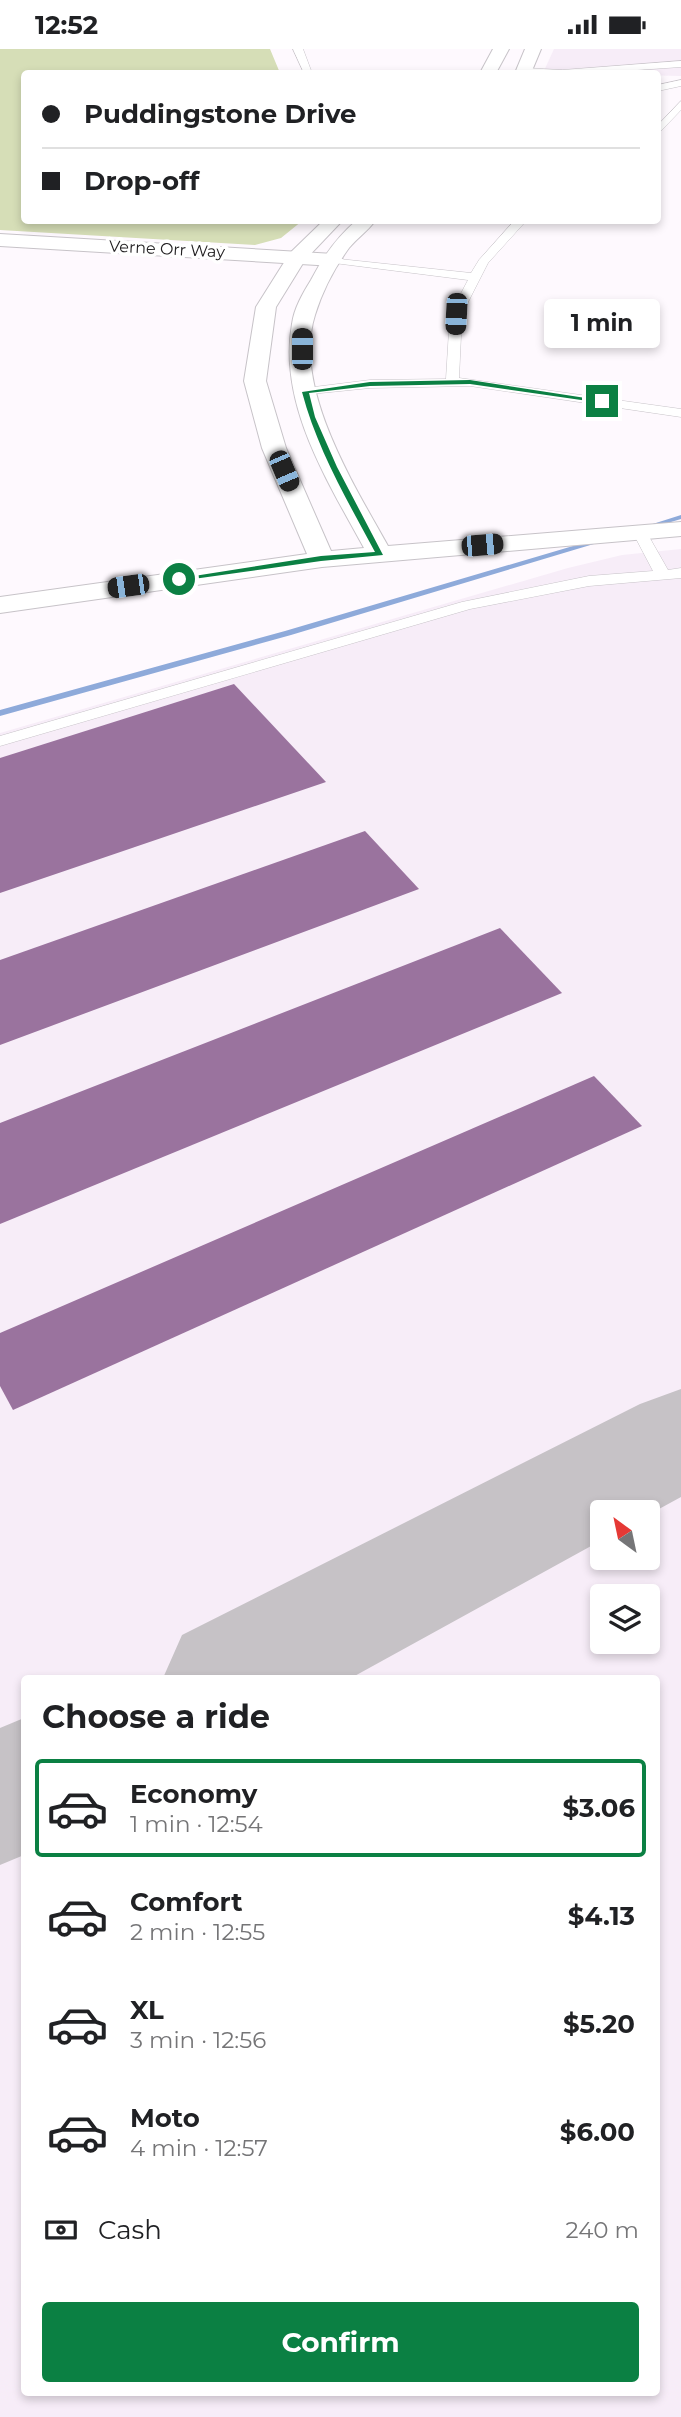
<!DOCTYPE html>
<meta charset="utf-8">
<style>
:root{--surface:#fff;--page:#f2f2f2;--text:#202124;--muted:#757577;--line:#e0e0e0;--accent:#0b8043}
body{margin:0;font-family:Montserrat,sans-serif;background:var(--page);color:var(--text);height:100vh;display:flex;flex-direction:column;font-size:26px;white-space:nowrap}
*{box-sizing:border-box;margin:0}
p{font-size:23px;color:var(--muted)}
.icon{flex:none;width:38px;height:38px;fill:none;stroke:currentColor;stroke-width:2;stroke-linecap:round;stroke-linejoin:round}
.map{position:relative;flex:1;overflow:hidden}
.side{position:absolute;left:21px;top:1626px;width:639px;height:721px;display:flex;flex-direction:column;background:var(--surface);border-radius:7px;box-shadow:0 4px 10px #0003}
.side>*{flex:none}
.top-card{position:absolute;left:21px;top:21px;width:640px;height:154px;border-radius:7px;box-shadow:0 4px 10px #0003;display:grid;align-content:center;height:154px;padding:0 21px;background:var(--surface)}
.needle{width:46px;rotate:327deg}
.fabs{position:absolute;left:590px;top:1451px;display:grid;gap:14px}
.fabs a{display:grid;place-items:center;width:70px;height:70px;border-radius:7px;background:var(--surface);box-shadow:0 4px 10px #0003;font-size:35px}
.end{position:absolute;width:32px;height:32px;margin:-16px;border:9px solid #0b8043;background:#fff;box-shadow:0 0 0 4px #fff}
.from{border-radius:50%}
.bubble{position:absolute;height:49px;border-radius:7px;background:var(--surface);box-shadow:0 4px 10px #0003;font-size:23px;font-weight:700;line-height:49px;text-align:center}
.car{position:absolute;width:21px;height:42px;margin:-21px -10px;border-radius:9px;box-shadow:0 0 5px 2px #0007;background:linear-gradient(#222 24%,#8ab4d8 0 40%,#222 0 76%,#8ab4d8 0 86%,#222 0)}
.top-card b{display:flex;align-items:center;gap:24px;height:66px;font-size:26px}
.top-card b+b{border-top:2px solid var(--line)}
.top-card i{width:18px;height:18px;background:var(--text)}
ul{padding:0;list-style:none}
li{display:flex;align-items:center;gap:21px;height:98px;margin:0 14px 10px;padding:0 7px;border:4px solid transparent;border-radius:7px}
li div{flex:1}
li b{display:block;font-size:26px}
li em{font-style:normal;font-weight:700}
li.active{border-color:var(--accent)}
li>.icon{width:63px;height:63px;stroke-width:1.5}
h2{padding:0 21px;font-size:32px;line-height:84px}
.pay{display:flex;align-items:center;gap:18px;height:77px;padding:0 21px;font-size:26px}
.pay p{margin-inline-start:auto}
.button{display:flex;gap:14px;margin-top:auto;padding:14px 21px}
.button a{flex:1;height:80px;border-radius:7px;background:var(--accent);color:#fff;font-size:28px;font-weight:700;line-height:80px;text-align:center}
.status{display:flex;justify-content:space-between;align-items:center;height:49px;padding:0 35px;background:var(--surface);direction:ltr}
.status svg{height:19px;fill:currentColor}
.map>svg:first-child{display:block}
</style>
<div class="status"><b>12:52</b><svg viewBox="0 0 49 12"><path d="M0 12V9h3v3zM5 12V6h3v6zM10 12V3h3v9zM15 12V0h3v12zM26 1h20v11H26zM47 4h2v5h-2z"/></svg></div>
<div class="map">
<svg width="681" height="2368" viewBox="0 0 681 2368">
<rect width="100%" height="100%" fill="#fef9fe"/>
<g fill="#f7edf8" fill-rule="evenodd">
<polygon points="554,0 681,0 681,27 543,24"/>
<path d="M681,500V2368H0V684L568,519L622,506ZM602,1463H648V1508H602ZM602,1547H648V1592H602ZM24,1629H656V2343H24Z"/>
</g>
<polygon fill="#d6deb7" points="0,0 270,0 280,24 24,24 24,172 302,172 281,189 255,196 0,181"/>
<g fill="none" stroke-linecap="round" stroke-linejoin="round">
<g fill="#8eaada" fill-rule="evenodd">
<polygon points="681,466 681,470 641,482 637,480"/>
<polygon points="600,489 607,491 291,586 0,667 0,661 285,582"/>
</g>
<g fill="#c6c2c6" fill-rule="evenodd">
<polygon points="681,1340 681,1448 648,1466 648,1463 602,1463 602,1491 351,1629 163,1629 182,1586 640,1355"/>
<polygon points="24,1669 24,1806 0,1816 0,1679"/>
</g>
</g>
<g fill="#9a739e">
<polygon points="234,635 326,733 0,844 0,709"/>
<polygon points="365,782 419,840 0,996 0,911"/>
<polygon points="500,879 562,944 0,1175 0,1074"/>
<polygon points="594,1027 642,1077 13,1361 0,1337 0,1284"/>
</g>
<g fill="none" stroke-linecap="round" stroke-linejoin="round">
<g stroke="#c7c3c8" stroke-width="1">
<g id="service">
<polygon points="293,0 303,0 312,24 304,24"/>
<polygon points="681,12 681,18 593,24 523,24 519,22 524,19 562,21"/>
<polygon points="681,31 681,37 658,42 658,36"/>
<polygon points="681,52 681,61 658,85 658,76"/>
<polygon points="514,172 526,172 488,214 462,265 459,329 681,360 681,368 470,337 370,339 301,346 301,340 306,339 370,331 446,330 450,265 468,231 334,214 328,211 330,209 471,224 479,211"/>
<polygon points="640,480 647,484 668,521 681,519 681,529 589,537 470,560 0,697 0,687 462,553 589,527 653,522 633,484"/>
</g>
</g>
<g stroke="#c7c3c8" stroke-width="2">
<polygon id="minor" points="0,185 334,205 344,211 334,217 0,197"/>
</g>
<g stroke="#c7c3c8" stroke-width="2">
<g id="tertiary">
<polygon points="493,0 509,0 496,24 480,24"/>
<polygon points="525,0 541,0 531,24 515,24"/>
<path d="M323,172H342L305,211L276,258L266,332L286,399L331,502L364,499C327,431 278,355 292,275C294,259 303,244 311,231C323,208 336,189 356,172H375C368,182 357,189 349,199C335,218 322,243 315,266C292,338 354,436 388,497L681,473V487L322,518L0,564V548L307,505L262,399L244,332L256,258L290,204Z"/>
</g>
</g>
<use href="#service" fill="#fff" fill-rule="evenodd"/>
<use href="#minor" fill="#fff" fill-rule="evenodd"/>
<use href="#tertiary" fill="#fff" fill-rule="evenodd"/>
</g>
<path fill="#0b8043" d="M470,331L605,352L602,354L470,335L370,337L309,344L315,368L337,418L383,506L321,512L179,532L175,530L321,507L375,503C347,451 317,400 302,343L370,333Z"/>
<g text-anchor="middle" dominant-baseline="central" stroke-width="7" stroke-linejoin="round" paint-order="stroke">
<g font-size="16" fill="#222022" stroke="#fff">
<text transform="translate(167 200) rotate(3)">Verne Orr Way</text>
</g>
</g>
</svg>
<div class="fabs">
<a><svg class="needle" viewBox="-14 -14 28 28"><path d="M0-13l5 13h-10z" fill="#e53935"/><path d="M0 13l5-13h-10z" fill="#757577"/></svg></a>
<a><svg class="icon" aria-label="layers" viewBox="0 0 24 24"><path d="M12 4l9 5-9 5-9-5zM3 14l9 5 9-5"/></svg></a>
</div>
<i class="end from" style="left:179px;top:530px"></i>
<i class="end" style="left:602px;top:352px"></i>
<div class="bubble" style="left:544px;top:250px;width:116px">1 min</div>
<i class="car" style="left:456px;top:265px;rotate:183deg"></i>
<i class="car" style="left:302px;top:300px;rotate:0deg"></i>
<i class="car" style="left:284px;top:422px;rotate:157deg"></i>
<i class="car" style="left:482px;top:496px;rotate:85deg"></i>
<i class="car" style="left:128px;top:537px;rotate:262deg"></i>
<div class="top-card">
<b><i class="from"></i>Puddingstone Drive</b>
<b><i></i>Drop-off</b>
</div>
<section class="side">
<h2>Choose a ride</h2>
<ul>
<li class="active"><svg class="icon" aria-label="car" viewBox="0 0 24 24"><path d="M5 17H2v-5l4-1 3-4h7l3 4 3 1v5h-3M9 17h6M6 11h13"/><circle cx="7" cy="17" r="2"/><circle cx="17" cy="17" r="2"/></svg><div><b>Economy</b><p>1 min · 12:54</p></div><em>$3.06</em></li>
<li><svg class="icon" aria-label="car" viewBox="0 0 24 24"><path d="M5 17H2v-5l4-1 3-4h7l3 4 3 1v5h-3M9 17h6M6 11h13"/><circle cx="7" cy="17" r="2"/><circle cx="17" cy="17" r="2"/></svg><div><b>Comfort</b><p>2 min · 12:55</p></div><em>$4.13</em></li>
<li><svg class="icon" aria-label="car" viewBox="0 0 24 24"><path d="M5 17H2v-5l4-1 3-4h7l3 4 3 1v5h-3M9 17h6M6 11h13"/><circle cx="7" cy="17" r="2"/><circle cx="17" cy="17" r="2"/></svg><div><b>XL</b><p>3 min · 12:56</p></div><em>$5.20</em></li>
<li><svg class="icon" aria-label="car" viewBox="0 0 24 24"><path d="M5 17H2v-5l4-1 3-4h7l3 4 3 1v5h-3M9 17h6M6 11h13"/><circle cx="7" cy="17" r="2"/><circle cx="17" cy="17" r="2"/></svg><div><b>Moto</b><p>4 min · 12:57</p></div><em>$6.00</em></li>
</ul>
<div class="pay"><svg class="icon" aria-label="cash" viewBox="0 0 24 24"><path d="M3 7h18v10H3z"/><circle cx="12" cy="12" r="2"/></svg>Cash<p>240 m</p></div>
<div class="button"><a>Confirm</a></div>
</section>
</div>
